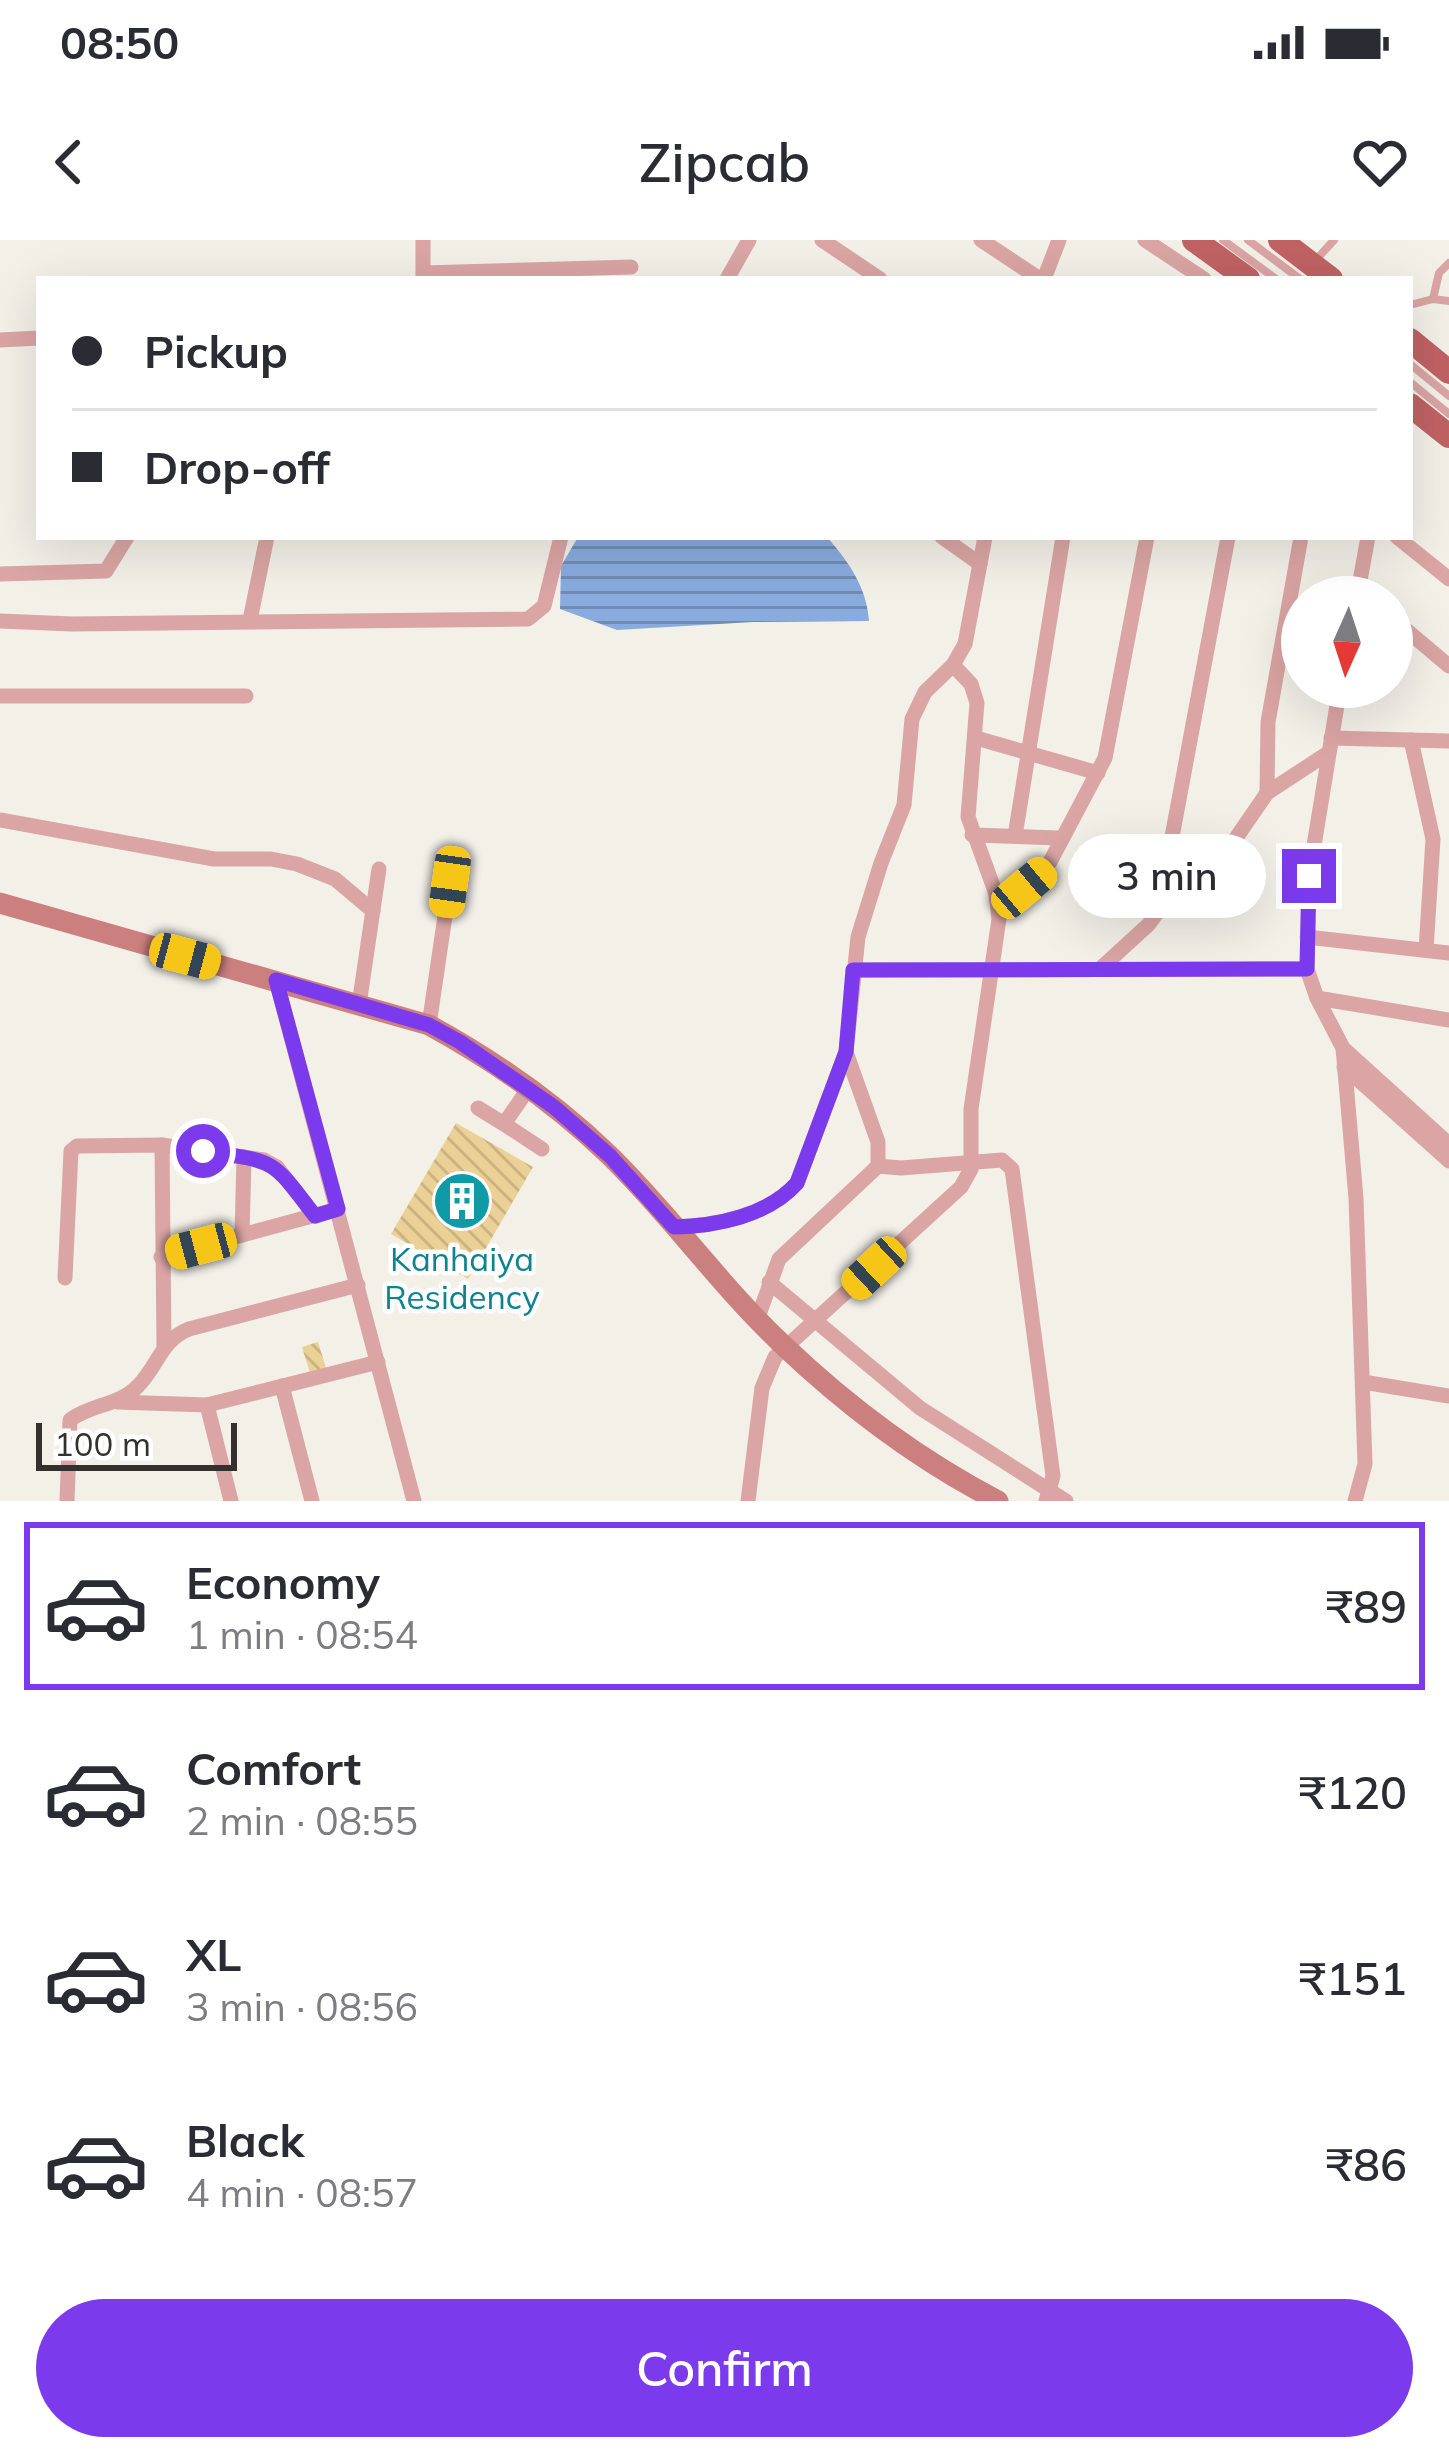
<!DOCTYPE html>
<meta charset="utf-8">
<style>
:root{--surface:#fff;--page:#f2f2f3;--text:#2b2b33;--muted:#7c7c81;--line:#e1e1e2;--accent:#7c3aed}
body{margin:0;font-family:Mulish,sans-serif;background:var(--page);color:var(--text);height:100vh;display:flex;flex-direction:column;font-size:45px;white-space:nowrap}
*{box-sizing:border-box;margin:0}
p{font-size:39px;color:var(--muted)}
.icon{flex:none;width:66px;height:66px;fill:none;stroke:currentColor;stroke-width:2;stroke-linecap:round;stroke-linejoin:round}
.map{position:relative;height:1261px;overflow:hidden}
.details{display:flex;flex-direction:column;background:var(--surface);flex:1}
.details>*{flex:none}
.top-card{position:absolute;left:36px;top:36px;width:1377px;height:264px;border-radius:0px;box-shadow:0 12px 48px #0002;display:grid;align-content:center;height:264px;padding:0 36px;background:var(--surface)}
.needle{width:78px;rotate:183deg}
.fabs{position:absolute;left:1281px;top:336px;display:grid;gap:24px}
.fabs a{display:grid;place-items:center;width:132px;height:132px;border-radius:50%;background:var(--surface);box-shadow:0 12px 48px #0002;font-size:60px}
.scale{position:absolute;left:36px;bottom:30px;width:201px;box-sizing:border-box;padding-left:12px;border:6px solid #32312e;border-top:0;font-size:33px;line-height:42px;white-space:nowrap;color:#32312e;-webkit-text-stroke:9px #fff;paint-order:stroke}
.end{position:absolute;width:54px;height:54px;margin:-27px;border:15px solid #7c3aed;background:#fff;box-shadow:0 0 0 6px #fff}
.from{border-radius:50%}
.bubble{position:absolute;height:84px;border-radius:42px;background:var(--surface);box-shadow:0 12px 48px #0002;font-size:39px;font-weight:600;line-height:84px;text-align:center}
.car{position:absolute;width:36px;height:72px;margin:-36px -18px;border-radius:15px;box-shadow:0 0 9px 3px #0007;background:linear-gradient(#f5c518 24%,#345 0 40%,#f5c518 0 76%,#345 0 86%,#f5c518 0)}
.top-card b{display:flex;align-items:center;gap:42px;height:114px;font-size:45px}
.top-card b+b{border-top:3px solid var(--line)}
.top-card i{width:30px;height:30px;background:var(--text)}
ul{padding:21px 0 0;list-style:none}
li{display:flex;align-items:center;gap:36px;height:168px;margin:0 24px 18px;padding:0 12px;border:6px solid transparent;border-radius:0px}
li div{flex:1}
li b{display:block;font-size:45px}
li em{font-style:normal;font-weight:600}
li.on{border-color:var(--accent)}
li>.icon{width:108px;height:108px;stroke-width:1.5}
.button{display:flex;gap:24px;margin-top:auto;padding:24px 36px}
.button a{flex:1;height:138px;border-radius:72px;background:var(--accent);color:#fff;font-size:48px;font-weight:600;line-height:138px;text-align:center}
.status{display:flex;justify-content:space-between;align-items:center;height:84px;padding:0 60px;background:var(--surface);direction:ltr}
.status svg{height:33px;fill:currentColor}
header{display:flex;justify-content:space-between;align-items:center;height:156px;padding:0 36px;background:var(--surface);font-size:54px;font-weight:600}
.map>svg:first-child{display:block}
</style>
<div class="status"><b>08:50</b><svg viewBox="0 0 49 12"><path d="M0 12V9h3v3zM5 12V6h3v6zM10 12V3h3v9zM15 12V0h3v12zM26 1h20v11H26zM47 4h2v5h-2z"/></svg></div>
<header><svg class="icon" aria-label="back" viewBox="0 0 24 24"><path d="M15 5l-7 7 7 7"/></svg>Zipcab<svg class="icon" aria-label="heart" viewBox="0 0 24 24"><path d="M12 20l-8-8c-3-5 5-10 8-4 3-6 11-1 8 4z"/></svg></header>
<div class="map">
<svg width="1449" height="1261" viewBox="0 0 1449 1261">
<defs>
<pattern id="water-rules" width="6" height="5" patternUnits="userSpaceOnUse" patternTransform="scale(3)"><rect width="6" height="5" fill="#89abdd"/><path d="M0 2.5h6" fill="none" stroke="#718cb4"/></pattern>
<pattern id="building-back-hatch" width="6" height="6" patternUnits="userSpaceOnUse" patternTransform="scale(3)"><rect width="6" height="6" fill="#ecd196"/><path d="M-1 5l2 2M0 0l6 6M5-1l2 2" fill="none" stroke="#cbb482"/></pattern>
</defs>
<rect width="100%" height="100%" fill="#f3f0e8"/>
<path fill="url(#water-rules)" d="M578,297H827C849,322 867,348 869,381L753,382L617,390L560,369L561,326Z"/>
<g fill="url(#building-back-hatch)">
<polygon points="456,883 533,927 468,1039 391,994"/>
<polygon points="318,1102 326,1128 310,1133 302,1107"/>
</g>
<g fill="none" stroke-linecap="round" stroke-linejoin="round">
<g stroke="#daa5a4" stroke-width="8">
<polyline points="1223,0 1276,39"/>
<polyline points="1248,0 1300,39"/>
<polyline points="1315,21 1334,0"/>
<polyline points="1433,59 1439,33 1449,23"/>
<polyline points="1410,65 1433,59 1449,61"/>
<polyline points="1410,124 1449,156"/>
<polyline points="1410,142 1449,174"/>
</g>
<g stroke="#daa5a4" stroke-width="15">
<polyline points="423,0 423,39"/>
<polyline points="822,0 880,39"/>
<polyline points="981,0 1040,39"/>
<polyline points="1145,0 1204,39"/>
<polyline points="423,33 631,27"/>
<polyline points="727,39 749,0"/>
<polyline points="1044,39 1059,0"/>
<polyline points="0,100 39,98"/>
<polyline points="942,297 980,324"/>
<polyline points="1397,297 1449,339"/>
<polyline points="0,334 106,331 127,297"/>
<polyline points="1357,357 1368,297"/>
<polyline points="1392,378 1449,426"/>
<polyline points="250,380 267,297"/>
<polyline points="0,381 72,384 528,379 544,366 561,297"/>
<polyline points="1340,447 1309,636 1307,729 1317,758 1343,808 1449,904"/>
<polyline points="0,456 246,456"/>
<polyline points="976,498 1098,533"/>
<polyline points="1331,498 1449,501"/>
<polyline points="1411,500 1433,599 1426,710"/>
<polyline points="1267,553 1268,482 1301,297"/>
<polyline points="0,580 214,619 271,619 297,624 335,639 373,671"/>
<polyline points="972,595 1059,598"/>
<polyline points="1015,596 1063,297"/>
<polyline points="1175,652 1169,613 1228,297"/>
<polyline points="998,668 1050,622 1105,518 1147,297"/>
<polyline points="1307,697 1449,713"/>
<polyline points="1101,728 1148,685 1169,657 1214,630 1267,553 1328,513"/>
<polyline points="853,730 1307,729"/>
<polyline points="276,740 414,1261"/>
<polyline points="1317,758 1449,780"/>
<polyline points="359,765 379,629"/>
<polyline points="429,785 450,642"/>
<polyline points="1343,808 1356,958 1365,1224 1355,1261"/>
<polyline points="1344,827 1449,921"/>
<polyline points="528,849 504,884 542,909"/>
<polyline points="478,868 504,884"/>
<polyline points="162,905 164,1106"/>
<polyline points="878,926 901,928 1002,920 1012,929 1053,1236 1046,1261"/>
<path d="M674,987C716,986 767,976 797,943L846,812L858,697L881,623L904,565L912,479L925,452L953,425L965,404L985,297"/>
<polyline points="242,995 244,917"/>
<polyline points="161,1017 338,969"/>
<polyline points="65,1038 71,911 77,906 162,905 264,920 277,927 315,976"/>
<polyline points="769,1042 920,1168 1066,1261"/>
<polyline points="757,1080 779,1019 878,926 878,902 846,812"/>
<polyline points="1363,1142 1449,1156"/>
<polyline points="282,1146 312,1261"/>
<polyline points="117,1162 207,1165 378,1122"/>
<polyline points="207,1165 231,1261"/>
<path d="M67,1261L70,1180C91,1164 119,1166 138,1146C158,1126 161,1100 189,1089L358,1045"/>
<polyline points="748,1261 762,1148 775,1117 961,947 971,929 971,869 999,679 996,654 968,577 977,463 971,444 953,425"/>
</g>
<path stroke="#cc7f7f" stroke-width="21" d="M0,663L429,785C493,820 556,864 608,914C670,974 720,1046 783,1105C848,1167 919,1220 998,1261"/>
<g stroke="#c06264" stroke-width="24">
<polyline points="1194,0 1248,39"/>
<polyline points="1280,0 1331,39"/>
<polyline points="1410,100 1449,132"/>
<polyline points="1410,165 1449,196"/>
</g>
</g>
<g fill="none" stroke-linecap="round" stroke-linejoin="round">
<path stroke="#7c3aed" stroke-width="15" d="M203,911C277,922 270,917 315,976L338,969L276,740L429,785L460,802L554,867L610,916L674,987C716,986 768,976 797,943L846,812L853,730L1307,729L1309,636"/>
</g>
<defs>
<g id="building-disc" transform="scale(3)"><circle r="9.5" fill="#0f9aa8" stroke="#fff"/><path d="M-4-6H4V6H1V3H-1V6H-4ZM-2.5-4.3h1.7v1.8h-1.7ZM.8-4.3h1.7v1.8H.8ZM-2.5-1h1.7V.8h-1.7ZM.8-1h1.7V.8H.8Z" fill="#fff"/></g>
</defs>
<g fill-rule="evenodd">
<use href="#building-disc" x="462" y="961"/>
</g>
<g text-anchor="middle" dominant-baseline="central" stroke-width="9" stroke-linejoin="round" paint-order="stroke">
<g font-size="33" fill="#0d838f" stroke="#fff">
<text x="462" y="1018">Kanhaiya<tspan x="462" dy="38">Residency</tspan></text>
</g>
</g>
</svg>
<div class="fabs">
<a><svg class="needle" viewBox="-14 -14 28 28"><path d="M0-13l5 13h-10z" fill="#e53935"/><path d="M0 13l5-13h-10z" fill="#7c7c81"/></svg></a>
</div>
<div class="scale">100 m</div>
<i class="end from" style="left:203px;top:911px"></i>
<i class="end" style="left:1309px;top:636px"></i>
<div class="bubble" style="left:1068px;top:594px;width:198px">3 min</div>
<i class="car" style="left:450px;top:642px;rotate:188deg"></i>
<i class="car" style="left:1024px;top:648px;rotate:50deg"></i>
<i class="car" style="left:185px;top:716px;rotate:105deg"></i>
<i class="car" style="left:201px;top:1006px;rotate:255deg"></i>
<i class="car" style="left:874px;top:1028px;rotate:227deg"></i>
<div class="top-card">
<b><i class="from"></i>Pickup</b>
<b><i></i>Drop-off</b>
</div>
</div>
<section class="details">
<ul>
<li class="on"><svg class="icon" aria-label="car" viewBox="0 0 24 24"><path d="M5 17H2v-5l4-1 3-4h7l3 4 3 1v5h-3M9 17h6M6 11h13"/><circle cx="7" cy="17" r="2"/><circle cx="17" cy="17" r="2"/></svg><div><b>Economy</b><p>1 min · 08:54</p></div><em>₹89</em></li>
<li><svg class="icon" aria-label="car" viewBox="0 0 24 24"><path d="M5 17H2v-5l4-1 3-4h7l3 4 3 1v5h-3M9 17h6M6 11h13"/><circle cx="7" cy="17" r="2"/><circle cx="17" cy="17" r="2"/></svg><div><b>Comfort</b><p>2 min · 08:55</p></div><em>₹120</em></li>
<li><svg class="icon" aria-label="car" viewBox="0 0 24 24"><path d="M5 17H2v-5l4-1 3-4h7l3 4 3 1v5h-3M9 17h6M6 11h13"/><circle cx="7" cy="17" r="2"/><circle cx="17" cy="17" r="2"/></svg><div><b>XL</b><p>3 min · 08:56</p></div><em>₹151</em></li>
<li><svg class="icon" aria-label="car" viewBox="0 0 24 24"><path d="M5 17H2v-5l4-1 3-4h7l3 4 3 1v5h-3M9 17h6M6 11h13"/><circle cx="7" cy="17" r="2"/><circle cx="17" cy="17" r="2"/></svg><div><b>Black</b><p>4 min · 08:57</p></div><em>₹86</em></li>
</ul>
<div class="button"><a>Confirm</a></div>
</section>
